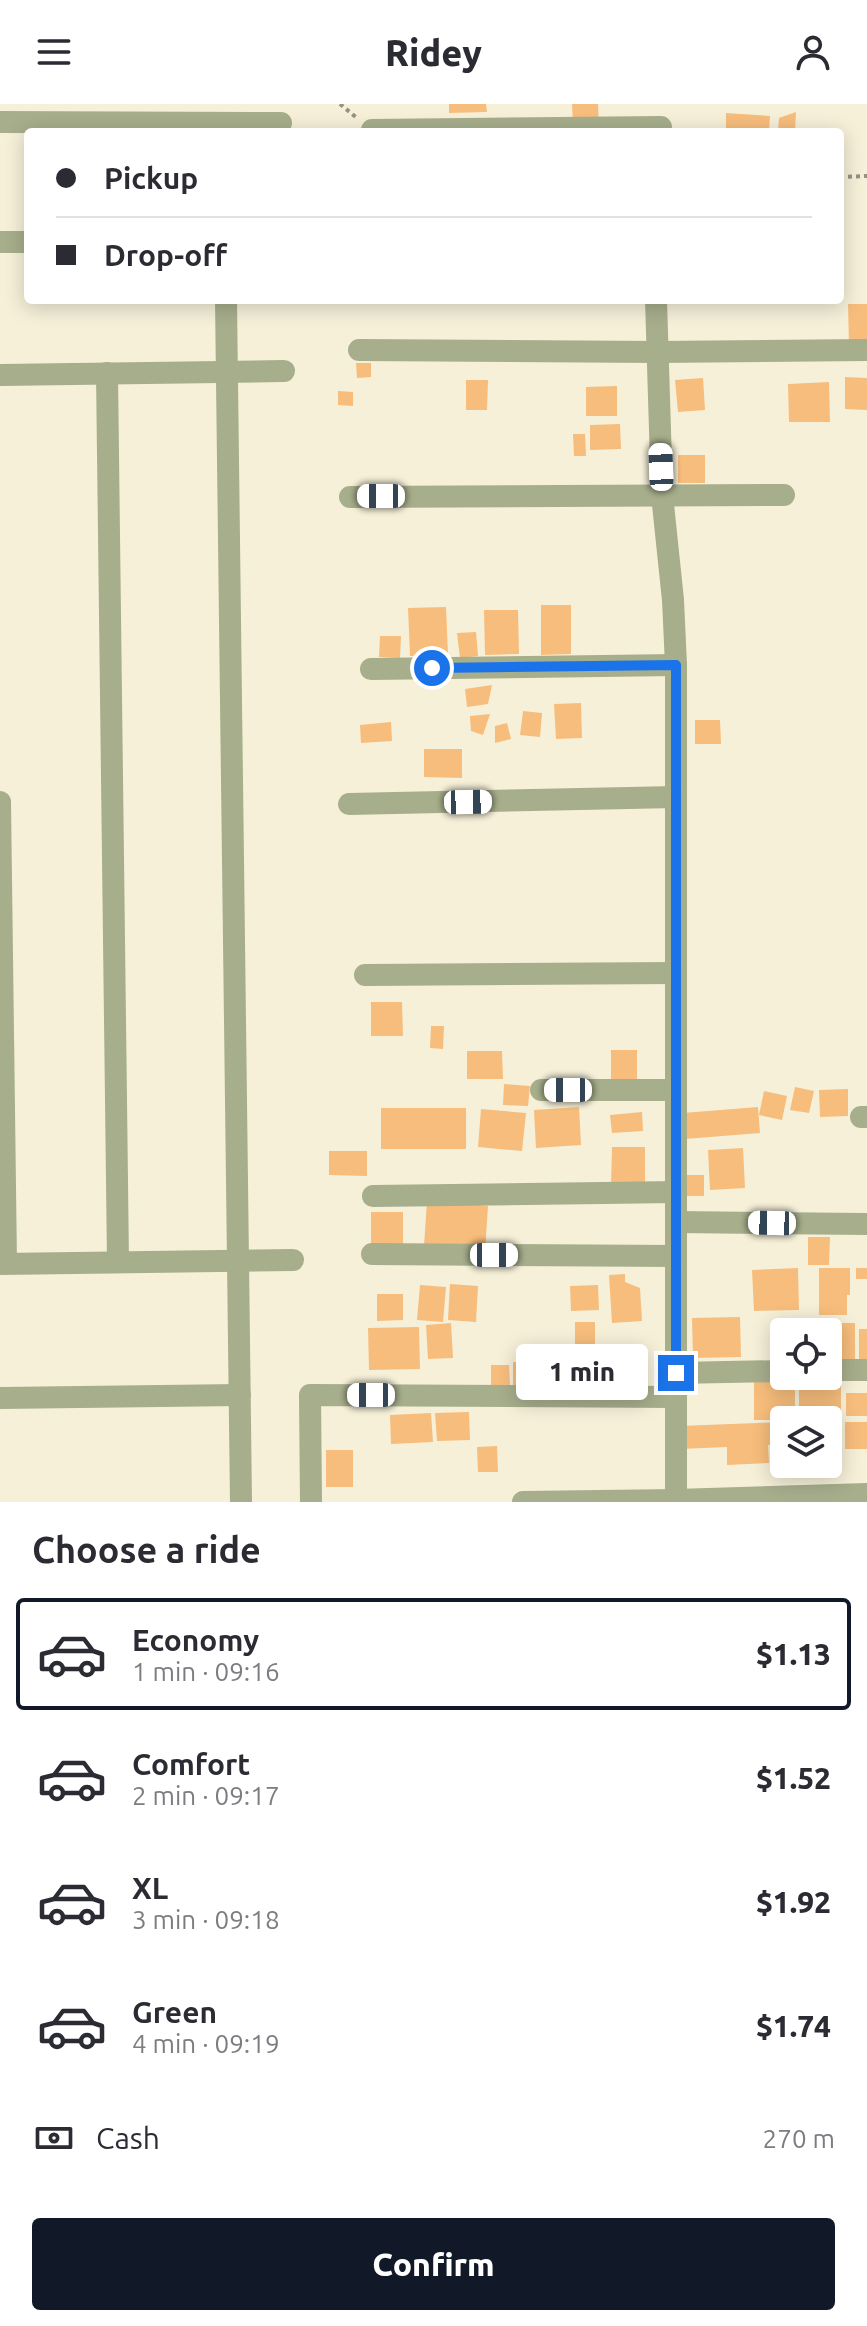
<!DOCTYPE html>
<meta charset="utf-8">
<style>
:root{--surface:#fff;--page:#f7f7f7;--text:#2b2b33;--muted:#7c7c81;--line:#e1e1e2;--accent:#111827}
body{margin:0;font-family:Ubuntu,sans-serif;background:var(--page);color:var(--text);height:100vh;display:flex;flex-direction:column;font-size:30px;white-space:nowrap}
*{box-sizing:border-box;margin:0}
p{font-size:26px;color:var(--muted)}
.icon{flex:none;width:44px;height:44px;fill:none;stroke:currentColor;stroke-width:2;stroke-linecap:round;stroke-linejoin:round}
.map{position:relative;height:1398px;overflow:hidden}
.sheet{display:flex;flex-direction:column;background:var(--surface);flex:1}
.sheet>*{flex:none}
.hud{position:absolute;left:24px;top:24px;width:820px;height:176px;border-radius:8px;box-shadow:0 4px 20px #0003;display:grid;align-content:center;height:176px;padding:0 32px;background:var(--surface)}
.controls{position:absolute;left:770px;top:1214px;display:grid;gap:16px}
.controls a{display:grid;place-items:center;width:72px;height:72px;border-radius:8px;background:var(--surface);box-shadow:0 4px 20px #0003;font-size:40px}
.end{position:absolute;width:36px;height:36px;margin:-18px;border:10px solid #1a73e8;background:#fff;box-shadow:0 0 0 4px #fff}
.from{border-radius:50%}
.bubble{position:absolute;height:56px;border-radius:8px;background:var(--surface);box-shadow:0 4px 20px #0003;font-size:26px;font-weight:800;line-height:56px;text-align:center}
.car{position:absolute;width:24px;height:48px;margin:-24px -12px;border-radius:10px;box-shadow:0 0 6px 2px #0007;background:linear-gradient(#fff 24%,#345 0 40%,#fff 0 76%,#345 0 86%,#fff 0)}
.hud b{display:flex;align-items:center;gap:28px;height:76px;font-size:30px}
.hud b+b{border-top:2px solid var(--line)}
.hud i{width:20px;height:20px;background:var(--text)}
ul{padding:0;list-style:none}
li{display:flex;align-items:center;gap:24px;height:112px;margin:0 16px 12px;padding:0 16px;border:4px solid transparent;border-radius:8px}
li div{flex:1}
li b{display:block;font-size:30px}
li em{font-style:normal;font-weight:800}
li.selected{border-color:var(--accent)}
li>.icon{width:72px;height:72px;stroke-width:1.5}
h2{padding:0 32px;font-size:36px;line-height:96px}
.pay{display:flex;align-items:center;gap:20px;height:88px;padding:0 32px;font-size:30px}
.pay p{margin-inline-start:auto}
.button{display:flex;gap:16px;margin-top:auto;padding:16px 32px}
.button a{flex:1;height:92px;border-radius:8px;background:var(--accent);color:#fff;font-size:32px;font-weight:800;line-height:92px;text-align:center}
header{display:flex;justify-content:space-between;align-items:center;height:104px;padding:0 32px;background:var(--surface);font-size:36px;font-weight:800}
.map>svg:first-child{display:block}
</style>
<header><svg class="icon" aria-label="menu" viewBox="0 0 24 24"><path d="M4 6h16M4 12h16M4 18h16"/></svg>Ridey<svg class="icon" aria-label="person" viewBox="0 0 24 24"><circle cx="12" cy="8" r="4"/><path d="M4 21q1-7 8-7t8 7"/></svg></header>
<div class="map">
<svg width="867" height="1398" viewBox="0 0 867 1398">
<rect width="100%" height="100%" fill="#f6f0d9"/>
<g fill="#f7bd7c">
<polygon points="449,0 486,0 487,8 449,9"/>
<polygon points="572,0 598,0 599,19 573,21"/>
<polygon points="796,8 795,28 778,28 779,14"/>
<polygon points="726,9 770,12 769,28 726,28"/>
<polygon points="314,196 334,196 334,199 314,200"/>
<polygon points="848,200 867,200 867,242 849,242"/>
<polygon points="356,259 371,259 371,273 357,274"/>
<polygon points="845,273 867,274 867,306 845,305"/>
<polygon points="703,274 705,306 678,308 675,276"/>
<polygon points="466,276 488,276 487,306 466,306"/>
<polygon points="829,278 830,318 789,318 788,280"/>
<polygon points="617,282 617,312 586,312 586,283"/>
<polygon points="338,287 353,288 353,302 338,301"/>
<polygon points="620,320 621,345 590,346 590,321"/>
<polygon points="573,330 585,330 586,352 574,352"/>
<rect x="678" y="351" width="27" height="28"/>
<polygon points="541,501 571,501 571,550 541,551"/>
<polygon points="446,503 448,551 410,552 408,504"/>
<polygon points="484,506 518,506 519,550 485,551"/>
<polygon points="476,528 478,552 460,554 457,529"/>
<polygon points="380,532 401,532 400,554 379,553"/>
<polygon points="492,581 488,600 467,603 465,585"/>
<polygon points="581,599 582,634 556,635 554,600"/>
<polygon points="523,607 542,609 540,633 520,631"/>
<polygon points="490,610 483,631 471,627 470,612"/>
<polygon points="695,616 720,616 721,640 695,640"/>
<polygon points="391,618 392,637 361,639 360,621"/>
<polygon points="507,619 511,635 495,639 495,622"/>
<polygon points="424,645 462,645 462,674 424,673"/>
<polygon points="371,898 402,898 403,932 371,932"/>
<polygon points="431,922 444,922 443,945 430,944"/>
<rect x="611" y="946" width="26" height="29"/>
<polygon points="467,947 502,947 503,975 467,975"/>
<polygon points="504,980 530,982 528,1002 503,1001"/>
<polygon points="795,983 814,987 809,1009 790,1006"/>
<polygon points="848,985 848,1012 820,1013 819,986"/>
<polygon points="764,987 787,992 782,1016 759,1011"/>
<polygon points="579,1003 581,1041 536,1044 534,1006"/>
<polygon points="758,1003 760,1029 685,1035 683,1009"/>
<rect x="381" y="1004" width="85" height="41"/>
<polygon points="481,1005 526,1009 522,1047 478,1043"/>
<polygon points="642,1008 643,1027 612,1029 610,1011"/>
<polygon points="612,1043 645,1043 645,1082 611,1082"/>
<polygon points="743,1044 745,1084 710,1086 708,1046"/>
<polygon points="329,1047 367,1047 367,1072 329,1071"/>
<rect x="684" y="1071" width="20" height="21"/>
<polygon points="427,1097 488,1102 485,1147 424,1142"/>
<polygon points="371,1108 403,1108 403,1144 371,1145"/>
<polygon points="808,1133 830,1133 829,1161 808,1161"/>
<polygon points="798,1164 799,1206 754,1207 752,1166"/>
<polygon points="819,1164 850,1164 850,1191 847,1191 847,1211 819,1211"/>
<rect x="856" y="1164" width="11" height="11"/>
<polygon points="625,1170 625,1178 640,1184 642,1217 612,1219 609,1171"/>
<polygon points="450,1180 478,1182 476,1218 448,1216"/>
<polygon points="420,1181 446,1183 443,1218 417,1216"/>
<polygon points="598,1181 599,1206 571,1207 570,1182"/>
<polygon points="377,1190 403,1190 403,1216 377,1217"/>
<polygon points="740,1213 741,1253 693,1254 692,1214"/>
<rect x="575" y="1218" width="20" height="32"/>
<polygon points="451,1219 453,1254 428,1255 426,1221"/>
<rect x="838" y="1219" width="17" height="37"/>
<polygon points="419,1223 420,1265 369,1266 368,1224"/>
<rect x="859" y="1225" width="8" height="32"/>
<polygon points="544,1252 572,1253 571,1284 542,1283"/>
<rect x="513" y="1258" width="20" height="28"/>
<polygon points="491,1261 509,1261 510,1282 491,1283"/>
<polygon points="754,1276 795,1277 795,1316 754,1316"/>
<polygon points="799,1278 841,1278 841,1309 799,1308"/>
<rect x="846" y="1289" width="21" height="23"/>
<polygon points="469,1308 470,1336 437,1337 435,1309"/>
<polygon points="431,1309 433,1338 391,1340 390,1311"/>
<polygon points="784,1318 784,1341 768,1341 769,1359 727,1361 727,1343 680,1345 679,1322"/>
<rect x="845" y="1318" width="22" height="27"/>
<polygon points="497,1342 498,1368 478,1368 477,1343"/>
<rect x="326" y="1346" width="27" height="37"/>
</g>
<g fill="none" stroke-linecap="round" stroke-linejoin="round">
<g stroke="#969282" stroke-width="4" stroke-dasharray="4 4" stroke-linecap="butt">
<polyline points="340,0 357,14"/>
<polyline points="840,73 867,72"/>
</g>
<g stroke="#a7ae8c" stroke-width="22">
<polyline points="0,18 281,19"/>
<polyline points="372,26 661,23"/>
<polyline points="0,138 28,138"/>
<polyline points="226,196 241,1398"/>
<polyline points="656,196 662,391 673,496 676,561 676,1398"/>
<polyline points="359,246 657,248 867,246"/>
<polyline points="107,269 118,1158"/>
<polyline points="0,271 284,267"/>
<polyline points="350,393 784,391"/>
<polyline points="371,565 676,561"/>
<polyline points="0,698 6,1159"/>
<polyline points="349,700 676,693"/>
<polyline points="365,871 676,869"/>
<polyline points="541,986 676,986"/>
<polyline points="861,1013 867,1013"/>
<polyline points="373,1092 676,1088"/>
<polyline points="676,1118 867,1120"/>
<polyline points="372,1150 676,1152"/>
<polyline points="0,1160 293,1156"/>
<polyline points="828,1266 867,1266"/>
<polyline points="676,1269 784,1267"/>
<polyline points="0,1294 240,1291"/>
<polyline points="311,1398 310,1291 676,1293"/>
<polyline points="523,1398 676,1396 867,1390"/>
</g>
</g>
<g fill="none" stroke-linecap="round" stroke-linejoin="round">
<polyline stroke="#1a73e8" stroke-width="10" points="432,564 676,561 676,1269"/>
</g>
</svg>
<div class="controls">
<a><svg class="icon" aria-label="locate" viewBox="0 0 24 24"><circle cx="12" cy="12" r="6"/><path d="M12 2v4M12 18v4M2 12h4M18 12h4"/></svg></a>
<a><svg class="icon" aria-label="layers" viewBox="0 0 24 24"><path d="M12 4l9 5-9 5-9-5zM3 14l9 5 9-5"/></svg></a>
</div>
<i class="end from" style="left:432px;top:564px"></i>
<i class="end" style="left:676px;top:1269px"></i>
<div class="bubble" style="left:516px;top:1240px;width:132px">1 min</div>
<i class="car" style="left:661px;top:363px;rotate:358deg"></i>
<i class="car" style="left:381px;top:392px;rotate:270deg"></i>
<i class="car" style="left:468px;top:698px;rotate:89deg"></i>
<i class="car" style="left:568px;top:986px;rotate:270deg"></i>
<i class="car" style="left:772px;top:1119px;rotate:271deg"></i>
<i class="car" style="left:494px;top:1151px;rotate:90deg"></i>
<i class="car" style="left:371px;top:1291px;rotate:270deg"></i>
<div class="hud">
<b><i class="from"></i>Pickup</b>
<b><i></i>Drop-off</b>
</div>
</div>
<section class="sheet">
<h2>Choose a ride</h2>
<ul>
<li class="selected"><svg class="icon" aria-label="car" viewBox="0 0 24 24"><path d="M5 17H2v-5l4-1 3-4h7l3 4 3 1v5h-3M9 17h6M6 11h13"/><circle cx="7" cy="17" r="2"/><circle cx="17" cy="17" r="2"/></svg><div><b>Economy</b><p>1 min · 09:16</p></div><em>$1.13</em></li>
<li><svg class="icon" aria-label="car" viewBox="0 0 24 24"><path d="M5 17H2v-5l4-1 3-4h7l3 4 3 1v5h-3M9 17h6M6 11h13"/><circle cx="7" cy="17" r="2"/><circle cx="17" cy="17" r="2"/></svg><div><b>Comfort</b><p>2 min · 09:17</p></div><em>$1.52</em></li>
<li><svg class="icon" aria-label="car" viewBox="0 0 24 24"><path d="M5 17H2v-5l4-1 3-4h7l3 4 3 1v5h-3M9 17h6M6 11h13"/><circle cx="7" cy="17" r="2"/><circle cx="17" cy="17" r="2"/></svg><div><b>XL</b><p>3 min · 09:18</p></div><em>$1.92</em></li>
<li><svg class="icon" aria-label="car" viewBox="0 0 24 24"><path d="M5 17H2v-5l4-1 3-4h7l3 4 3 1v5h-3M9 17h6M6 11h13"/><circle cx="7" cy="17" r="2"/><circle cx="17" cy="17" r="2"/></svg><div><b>Green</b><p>4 min · 09:19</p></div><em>$1.74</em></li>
</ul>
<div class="pay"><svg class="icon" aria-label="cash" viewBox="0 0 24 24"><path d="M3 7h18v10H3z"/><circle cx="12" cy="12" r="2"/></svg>Cash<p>270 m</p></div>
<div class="button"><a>Confirm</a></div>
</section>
